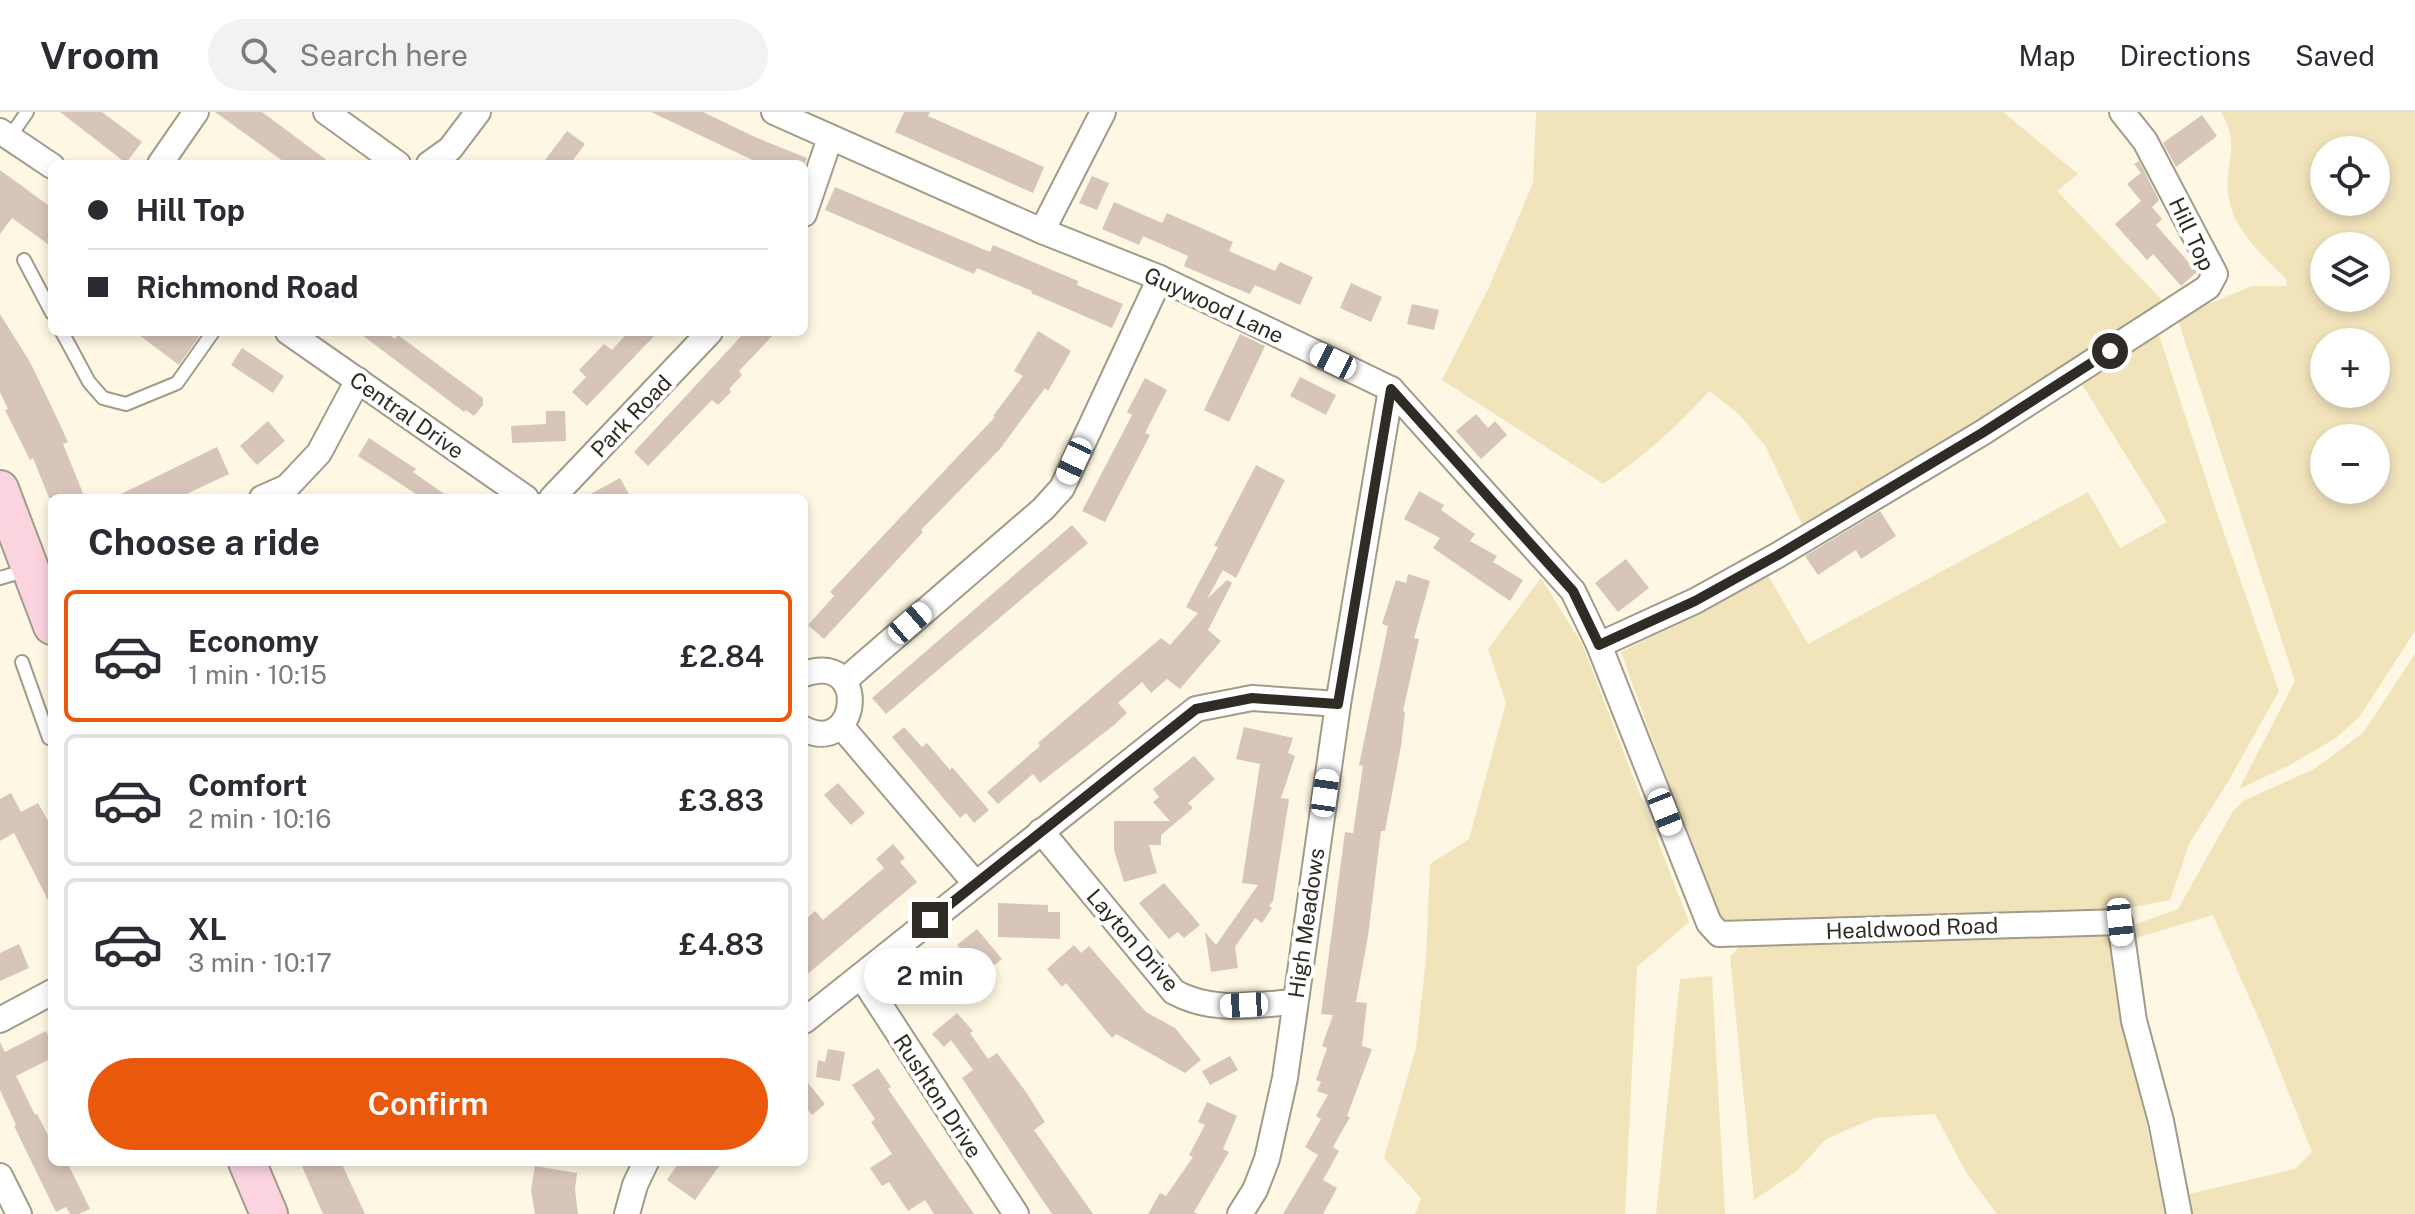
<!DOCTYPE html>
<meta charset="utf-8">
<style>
:root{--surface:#fff;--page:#f2f2f3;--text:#2b2b33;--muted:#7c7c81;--line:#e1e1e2;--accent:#ea580c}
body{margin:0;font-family:"Public Sans",sans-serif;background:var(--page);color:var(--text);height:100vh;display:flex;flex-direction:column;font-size:30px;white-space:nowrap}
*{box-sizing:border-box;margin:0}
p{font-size:26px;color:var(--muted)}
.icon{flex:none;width:44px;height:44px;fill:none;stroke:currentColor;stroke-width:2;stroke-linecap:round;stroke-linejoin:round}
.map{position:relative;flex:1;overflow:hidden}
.details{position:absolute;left:48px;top:382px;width:760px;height:672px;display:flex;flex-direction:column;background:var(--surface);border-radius:12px;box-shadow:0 4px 12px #0003}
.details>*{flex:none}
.banner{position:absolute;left:48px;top:48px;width:760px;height:176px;border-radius:12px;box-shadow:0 4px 12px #0003;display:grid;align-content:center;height:176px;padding:0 40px;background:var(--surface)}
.tools{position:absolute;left:2310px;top:24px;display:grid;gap:16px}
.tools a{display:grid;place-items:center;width:80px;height:80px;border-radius:50%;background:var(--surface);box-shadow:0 4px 12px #0003;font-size:40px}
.end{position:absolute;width:36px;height:36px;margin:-18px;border:10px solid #2e2c24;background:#fff;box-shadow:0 0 0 4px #fff}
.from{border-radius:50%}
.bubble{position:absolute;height:56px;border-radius:28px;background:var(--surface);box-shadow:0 4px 12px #0003;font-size:26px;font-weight:600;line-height:56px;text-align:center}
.car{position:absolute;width:24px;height:48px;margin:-24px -12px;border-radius:10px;box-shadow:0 0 6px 2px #0007;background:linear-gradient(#fff 24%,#345 0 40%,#fff 0 76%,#345 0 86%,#fff 0)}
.banner b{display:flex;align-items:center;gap:28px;height:76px;font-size:30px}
.banner b+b{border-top:2px solid var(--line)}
.banner i{width:20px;height:20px;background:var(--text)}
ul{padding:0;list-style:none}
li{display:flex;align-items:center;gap:24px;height:132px;margin:0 16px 12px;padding:0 24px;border:4px solid var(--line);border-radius:12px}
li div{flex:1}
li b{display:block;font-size:30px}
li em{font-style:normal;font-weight:600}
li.current{border-color:var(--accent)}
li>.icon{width:72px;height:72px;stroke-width:1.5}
h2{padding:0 40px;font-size:36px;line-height:96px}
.button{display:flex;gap:16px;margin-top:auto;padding:16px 40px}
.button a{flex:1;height:92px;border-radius:48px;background:var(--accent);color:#fff;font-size:32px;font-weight:600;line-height:92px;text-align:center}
header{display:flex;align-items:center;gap:48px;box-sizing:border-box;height:112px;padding:0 40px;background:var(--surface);border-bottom:2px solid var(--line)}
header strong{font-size:38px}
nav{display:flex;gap:44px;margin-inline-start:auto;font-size:28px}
.search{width:560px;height:72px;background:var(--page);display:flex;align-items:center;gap:20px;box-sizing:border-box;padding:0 28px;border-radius:44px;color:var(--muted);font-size:30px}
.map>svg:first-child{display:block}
</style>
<header>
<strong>Vroom</strong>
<div class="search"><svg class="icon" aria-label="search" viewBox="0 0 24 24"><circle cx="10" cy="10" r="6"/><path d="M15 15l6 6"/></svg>Search here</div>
<nav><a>Map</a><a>Directions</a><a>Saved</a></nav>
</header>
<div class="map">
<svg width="2415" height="1102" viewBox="0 0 2415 1102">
<rect width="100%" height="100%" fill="#fef7e4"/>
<g fill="#f1e4bb" fill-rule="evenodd">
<path d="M1536,0H2003L2078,62L2057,79L2161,187L2160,200L1830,396L1804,417L1766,335L1739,302L1709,279C1677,315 1643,345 1603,372L1442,268L1489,175L1533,71Z"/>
<path d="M2221,0H2415V519L2360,604L2336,626L2288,654L2239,677L2295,569L2177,205L2252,174H2286L2287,168C2263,143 2231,117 2228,80C2225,48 2241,33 2221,0ZM2324,38H2376V90H2324ZM2324,134H2376V186H2324ZM2324,230H2376V282H2324ZM2324,326H2376V378H2324Z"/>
<polygon points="2158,220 2217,401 2279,579 2229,668 2189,732 2170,788 2108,800 1726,812 1713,796 1621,540 1705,498 1766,460 1808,532 2088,380 2120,436 2167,410 2080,269"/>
<polygon points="1541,466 1582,532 1689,810 1637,855 1625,1102 1415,1102 1421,1086 1384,1046 1416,936 1426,848 1430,752 1469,727 1506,591 1488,537"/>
<polygon points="2415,542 2415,1102 2184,1102 2180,1084 2295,1057 2312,1040 2267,926 2213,803 2132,827 2131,814 2178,797 2233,699 2245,688 2314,657 2363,621"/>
<polygon points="2112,819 2145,1006 2165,1102 1997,1102 1967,1062 1935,1002 1875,1006 1826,1027 1798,1058 1754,1088 1730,845 1744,829"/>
<polygon points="1712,864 1725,1102 1656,1102 1680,867"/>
</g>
<g fill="#d8c5ba">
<polygon points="60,0 102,0 142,30 126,51"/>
<polygon points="215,0 262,0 332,52 287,52"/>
<polygon points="651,0 703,0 757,26 807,46 805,52 761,52"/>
<polygon points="904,0 930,0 928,4 1044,55 1033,81 895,20"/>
<polygon points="2202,3 2217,24 2176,55 2163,31"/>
<polygon points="567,19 585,32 570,52 542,52"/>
<polygon points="2139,49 2159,88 2152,95 2162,107 2156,113 2197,160 2181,174 2153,142 2147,148 2115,112 2141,89 2127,72 2141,61 2134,52"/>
<polygon points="0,58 52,96 52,135 12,106 0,122"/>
<polygon points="1092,64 1109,71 1097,98 1079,91"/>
<polygon points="835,75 990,140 993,133 1078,169 1077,173 1123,192 1112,216 1031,181 1032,179 977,156 974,162 825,98"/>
<polygon points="1114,90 1162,111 1167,101 1233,130 1229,139 1275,159 1280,150 1313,165 1300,193 1255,173 1250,182 1216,168 1184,154 1188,144 1143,124 1139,133 1102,117"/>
<polygon points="1351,171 1382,185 1371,210 1340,196"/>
<polygon points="1412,192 1439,198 1434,218 1407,212"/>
<polygon points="0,202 30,250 56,304 68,330 63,332 85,386 49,386 33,346 30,348 5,298 8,297 0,280"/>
<polygon points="1038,219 1071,239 1048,279 1045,276 1000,337 921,418 923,420 824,527 808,513 834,484 830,480 995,305 993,304 1023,264 1014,259"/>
<polygon points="135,220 202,220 179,253"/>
<polygon points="358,220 385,220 395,227 398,223 483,286 483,293 474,304 466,298 464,300"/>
<polygon points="628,220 658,220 587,294 572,280 586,265 579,258 604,232 612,238"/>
<polygon points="745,220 776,220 739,259 742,263 729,277 731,280 718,293 712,288 648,354 634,340"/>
<polygon points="1240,222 1265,234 1229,310 1204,298"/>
<polygon points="242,236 284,264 273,281 231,253"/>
<polygon points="1300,265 1336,283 1326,303 1290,284"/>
<polygon points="1145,266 1167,278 1145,321 1150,323 1105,410 1082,399 1132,303 1127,300"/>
<polygon points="546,299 565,299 566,329 512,331 511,314 546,312"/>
<polygon points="1476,302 1488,316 1495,309 1507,323 1481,347 1456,319"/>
<polygon points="268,309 285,329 257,353 240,334"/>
<polygon points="369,326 416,357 413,360 450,386 422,386 358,344"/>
<polygon points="217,335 229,362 178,386 113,386"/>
<polygon points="1256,353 1285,368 1236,466 1223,458 1207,487 1227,468 1232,471 1208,518 1221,529 1180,577 1167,567 1151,581 1142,570 1118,591 1127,601 1114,613 1040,671 1033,662 998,692 987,680 1040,634 1038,631 1161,526 1170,533 1198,501 1186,495 1218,435 1214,434"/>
<polygon points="620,366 631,386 583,386"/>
<polygon points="1419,379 1444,393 1441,398 1475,422 1470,429 1497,444 1493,450 1523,468 1510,489 1433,436 1440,426 1404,407"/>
<polygon points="1880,399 1896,424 1861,447 1856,438 1818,463 1805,444"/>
<polygon points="1072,413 1088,431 886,602 872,586"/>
<polygon points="1626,447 1649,476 1618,500 1595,471"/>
<polygon points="1408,462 1430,469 1414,526 1419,527 1403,599 1405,600 1401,634 1385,719 1381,719 1368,824 1356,890 1367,891 1362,934 1372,937 1347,1004 1350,1005 1333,1035 1339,1039 1323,1068 1337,1076 1323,1102 1283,1102 1318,1043 1305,1035 1321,1007 1316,1004 1328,983 1317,979 1321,970 1316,968 1327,936 1322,934 1333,903 1321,902 1345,720 1353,721 1363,654 1359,653 1388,514 1382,512 1396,468 1406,471"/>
<polygon points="904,615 922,635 927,631 950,658 952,655 989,698 974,711 966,701 960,706 892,625"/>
<polygon points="1244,615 1293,626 1288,641 1295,644 1281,686 1289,687 1273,789 1269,794 1272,796 1262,811 1255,806 1235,835 1238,856 1211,860 1205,820 1216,833 1258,773 1242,771 1260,652 1236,647"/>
<polygon points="1194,644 1215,667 1188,691 1193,696 1161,723 1161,733 1149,733 1157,761 1124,770 1114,738 1114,709 1170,709 1153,690 1159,685 1153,677"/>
<polygon points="838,671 865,701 851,713 824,683"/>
<polygon points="11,681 21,700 38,691 52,716 52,796 14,721 0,729 0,687"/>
<polygon points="893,732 905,746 900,750 917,770 804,865 804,809 815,799 823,808 884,756 876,747"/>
<polygon points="1164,771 1200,813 1184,826 1178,820 1169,827 1139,791"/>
<polygon points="998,791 1048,793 1048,800 1060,800 1060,827 998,825"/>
<polygon points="977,817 1002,847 982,863 957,833"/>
<polygon points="19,832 29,856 0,869 0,841"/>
<polygon points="1074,833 1081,841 1089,834 1146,900 1175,916 1201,948 1185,961 1116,922 1112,926 1066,871 1062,875 1047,857"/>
<polygon points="927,851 964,857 959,886 937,883 938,876 923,873"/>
<polygon points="957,901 973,919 970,921 988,947 997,941 1026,980 1045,1010 1034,1018 1093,1102 1052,1102 1037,1080 962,966 973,958 951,928 944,935 932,922"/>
<polygon points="46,919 52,932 52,946 16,964 35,1003 37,1002 52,1031 52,1050 67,1050 90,1097 79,1102 70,1102 66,1095 56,1100 14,1014 16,1013 0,978 0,930 5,940"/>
<polygon points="828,937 845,940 840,969 816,965 818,948 825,950"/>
<polygon points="1230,944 1238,958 1210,973 1202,959"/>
<polygon points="878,956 891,975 888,977 974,1102 934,1102 925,1088 908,1099 889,1070 882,1074 870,1056 892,1042 871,1010 875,1007 852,973"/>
<polygon points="804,966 825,992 812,1003 804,993"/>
<polygon points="1207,990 1237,1004 1223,1037 1229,1040 1194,1100 1198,1102 1148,1102 1160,1081 1166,1084 1193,1045 1189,1043 1205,1013 1198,1010"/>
<polygon points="300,1050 341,1050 365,1102 323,1102"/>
<polygon points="679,1050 722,1050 695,1088 667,1068"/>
<polygon points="535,1054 577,1061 575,1077 578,1102 535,1102 531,1078"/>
</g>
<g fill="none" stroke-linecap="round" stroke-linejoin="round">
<g stroke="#a19b89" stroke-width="16">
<g id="lane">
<polyline points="9,26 27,0"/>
<polyline points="24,148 52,201"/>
<polyline points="62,220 89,270 103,286 126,292 177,271 213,220"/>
<polyline points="0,466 27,458"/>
<polyline points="22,550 49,626"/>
</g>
</g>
<g stroke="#a19b89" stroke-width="28">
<g id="street">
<polyline points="326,0 398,52"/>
<polyline points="774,0 1042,119 1160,166 1391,277 1573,479 1599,533 1709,811 1719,822 2120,810 2134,909 2161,1009 2179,1102"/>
<polyline points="0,19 52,54"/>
<polyline points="160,52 196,0"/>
<polyline points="429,52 450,37 478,0"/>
<polyline points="804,102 830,26"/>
<polyline points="1042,119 1103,0"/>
<polyline points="288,220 526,386"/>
<polyline points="262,386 287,375 319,341 358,268"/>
<polyline points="552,386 710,220"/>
<polyline points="1599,533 1695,489 1778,443 1982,321 2208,175 2215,162 2145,29 2122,0"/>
<path d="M804,562C871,539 859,645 804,617"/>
<polyline points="844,569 1043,397 1062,376 1160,166"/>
<polyline points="841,614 975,771"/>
<path d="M1041,719L1174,880C1213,901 1252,893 1295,890"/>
<polyline points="861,864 1016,1102"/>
<polyline points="0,908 52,880"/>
<polyline points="804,909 1196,597 1252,586 1338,592"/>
<polyline points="0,1064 19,1102"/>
<polyline points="627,1102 635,1073 646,1050"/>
<polyline points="1240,1102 1255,1078 1267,1047 1285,966 1338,592 1391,277"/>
</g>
</g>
<g stroke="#a19b89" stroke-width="40">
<g id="secondary">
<polyline points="0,377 52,514"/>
<polyline points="247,1050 269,1102"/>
</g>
</g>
<use href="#lane" stroke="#fff" stroke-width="12"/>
<use href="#street" stroke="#fff" stroke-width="24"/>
<use href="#secondary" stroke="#fbd4e0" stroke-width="36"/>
</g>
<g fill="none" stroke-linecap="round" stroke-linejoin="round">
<polyline stroke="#2e2c24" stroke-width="10" points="930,808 1196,597 1252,586 1338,592 1391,277 1573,479 1599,533 1695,489 1778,443 1982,321 2110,239"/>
</g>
<g text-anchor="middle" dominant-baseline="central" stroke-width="8" stroke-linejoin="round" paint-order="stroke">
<g font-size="22" fill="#2e2c24" stroke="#fff">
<text transform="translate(2192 122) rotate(65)">Hill Top</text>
<text transform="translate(1214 193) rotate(25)">Guywood Lane</text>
<text transform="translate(407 303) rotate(35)">Central Drive</text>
<text transform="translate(631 304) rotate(-46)">Park Road</text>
<text transform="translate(1306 811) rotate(-82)">High Meadows</text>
<text transform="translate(1912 816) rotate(-2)">Healdwood Road</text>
<text transform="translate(1133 828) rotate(49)">Layton Drive</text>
<text transform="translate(938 984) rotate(57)">Rushton Drive</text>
</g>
</g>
</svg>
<div class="tools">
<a><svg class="icon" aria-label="locate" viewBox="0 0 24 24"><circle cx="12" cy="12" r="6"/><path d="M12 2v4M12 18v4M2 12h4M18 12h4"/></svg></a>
<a><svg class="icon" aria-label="layers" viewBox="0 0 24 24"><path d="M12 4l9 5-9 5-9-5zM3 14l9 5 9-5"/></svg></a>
<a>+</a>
<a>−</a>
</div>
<i class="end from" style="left:2110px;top:239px"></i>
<i class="end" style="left:930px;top:808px"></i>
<div class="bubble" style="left:864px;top:836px;width:132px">2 min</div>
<i class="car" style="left:1333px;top:249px;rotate:296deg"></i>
<i class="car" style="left:1074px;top:349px;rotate:205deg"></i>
<i class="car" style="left:910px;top:511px;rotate:49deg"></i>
<i class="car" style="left:1325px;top:681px;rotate:8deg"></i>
<i class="car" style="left:1665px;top:700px;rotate:158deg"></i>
<i class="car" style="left:2120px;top:810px;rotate:174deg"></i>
<i class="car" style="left:1244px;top:893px;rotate:267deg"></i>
<div class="banner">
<b><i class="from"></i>Hill Top</b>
<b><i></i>Richmond Road</b>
</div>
<section class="details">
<h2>Choose a ride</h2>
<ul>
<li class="current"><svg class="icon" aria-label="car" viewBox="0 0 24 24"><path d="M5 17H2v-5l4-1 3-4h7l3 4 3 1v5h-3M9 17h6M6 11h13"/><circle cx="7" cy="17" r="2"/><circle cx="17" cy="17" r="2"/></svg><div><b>Economy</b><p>1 min · 10:15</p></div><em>£2.84</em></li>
<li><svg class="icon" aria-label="car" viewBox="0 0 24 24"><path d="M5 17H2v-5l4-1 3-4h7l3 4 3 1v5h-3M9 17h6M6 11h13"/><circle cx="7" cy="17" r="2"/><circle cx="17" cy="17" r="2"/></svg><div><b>Comfort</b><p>2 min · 10:16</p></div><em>£3.83</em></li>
<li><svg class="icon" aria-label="car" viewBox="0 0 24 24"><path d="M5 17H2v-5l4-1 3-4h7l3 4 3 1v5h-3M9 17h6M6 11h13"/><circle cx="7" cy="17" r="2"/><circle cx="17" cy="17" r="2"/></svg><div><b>XL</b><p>3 min · 10:17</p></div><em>£4.83</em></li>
</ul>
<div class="button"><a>Confirm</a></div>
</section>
</div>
